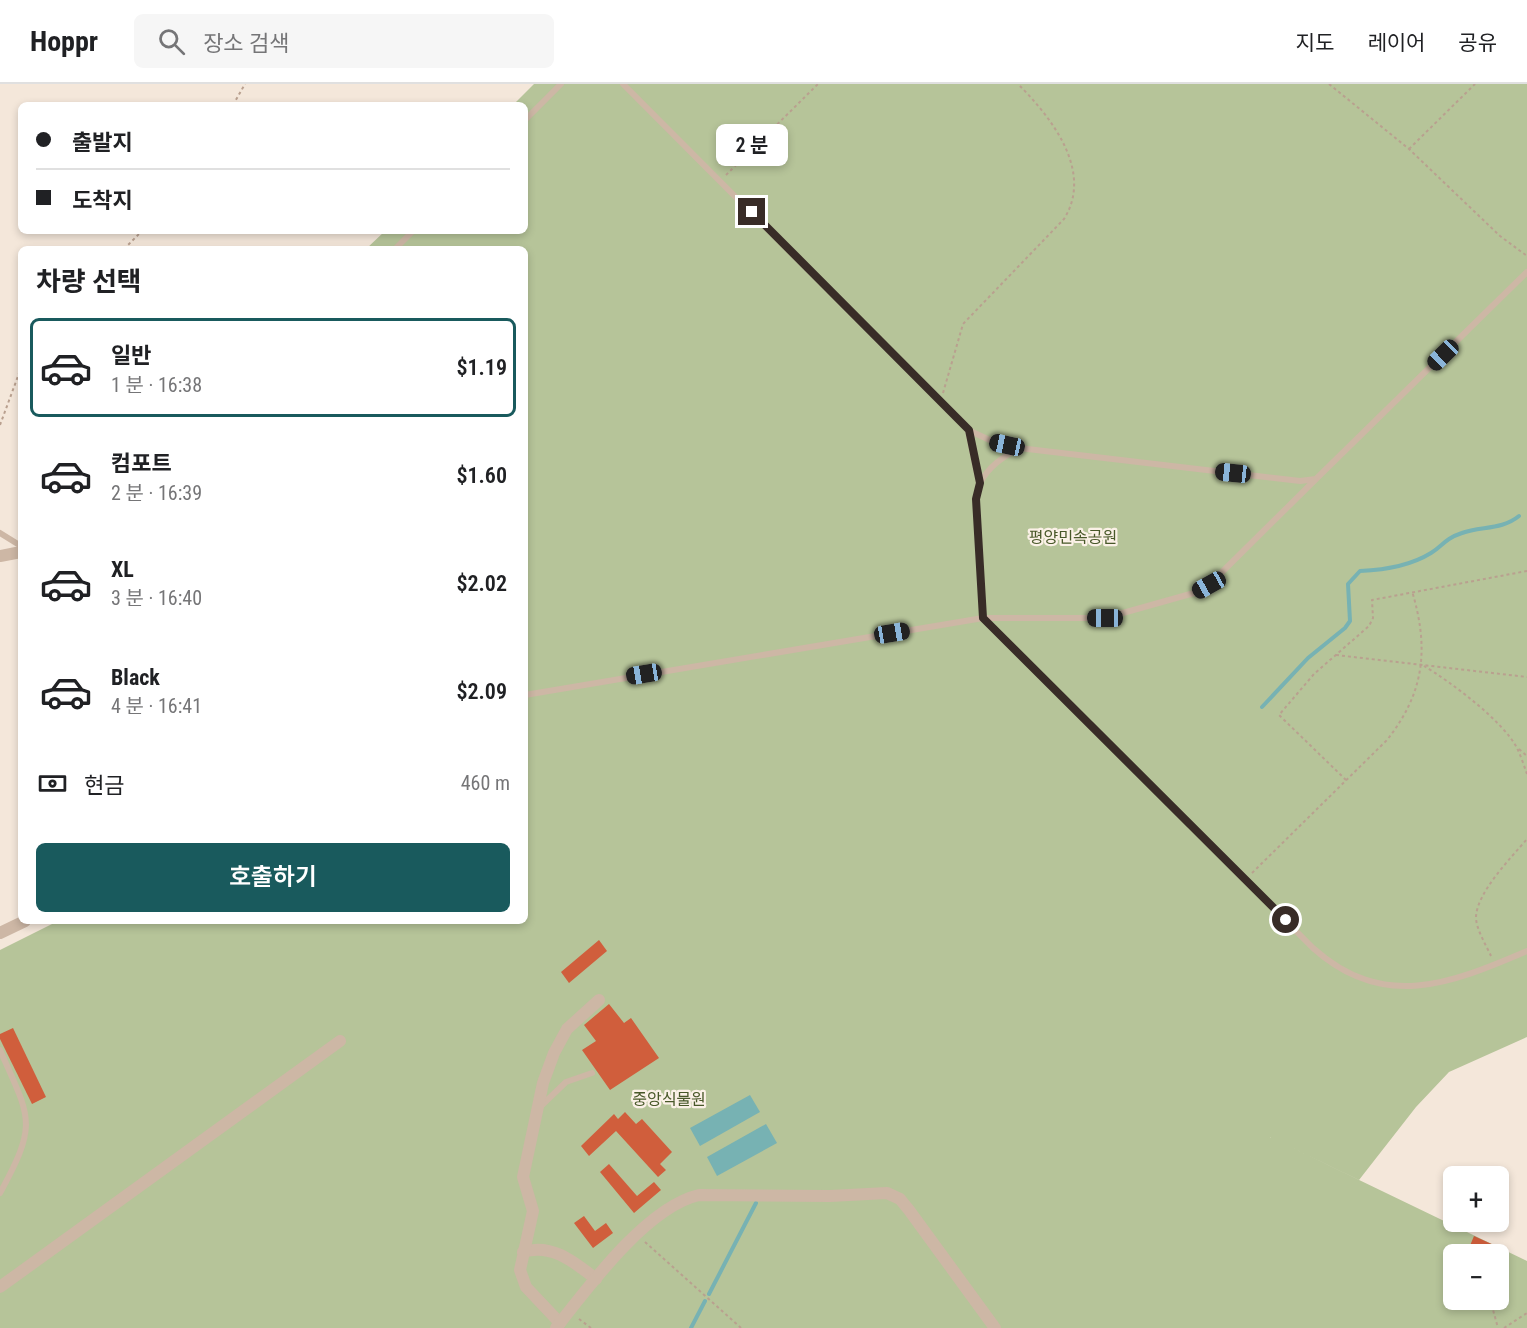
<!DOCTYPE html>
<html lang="ko">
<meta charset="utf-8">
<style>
:root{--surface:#fff;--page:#f6f6f6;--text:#202124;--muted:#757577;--line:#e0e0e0;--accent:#195a5d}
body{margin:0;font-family:"Roboto Condensed","Noto Sans KR",sans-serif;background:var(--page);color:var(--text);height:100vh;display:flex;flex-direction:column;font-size:22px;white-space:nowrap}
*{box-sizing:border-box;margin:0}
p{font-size:20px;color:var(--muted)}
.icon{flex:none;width:33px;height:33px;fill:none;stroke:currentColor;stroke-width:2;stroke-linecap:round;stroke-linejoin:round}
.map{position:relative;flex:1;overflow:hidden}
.drawer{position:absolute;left:18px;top:162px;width:510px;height:678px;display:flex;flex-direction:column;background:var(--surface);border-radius:9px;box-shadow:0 3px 9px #0003}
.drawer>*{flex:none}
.guide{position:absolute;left:18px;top:18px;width:510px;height:132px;border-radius:9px;box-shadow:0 3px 9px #0003;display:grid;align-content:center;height:132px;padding:0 18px;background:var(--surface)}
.tools{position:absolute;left:1443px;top:1082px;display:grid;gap:12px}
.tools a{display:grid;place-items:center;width:66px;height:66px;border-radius:9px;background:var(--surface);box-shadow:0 3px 9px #0003;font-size:30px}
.end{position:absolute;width:27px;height:27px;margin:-14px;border:8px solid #382c27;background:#fff;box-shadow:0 0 0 3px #fff}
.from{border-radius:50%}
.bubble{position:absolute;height:42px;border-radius:9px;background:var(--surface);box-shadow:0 3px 9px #0003;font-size:20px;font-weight:600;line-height:42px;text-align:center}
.car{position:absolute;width:18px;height:36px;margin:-18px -9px;border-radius:8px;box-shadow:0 0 4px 2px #0007;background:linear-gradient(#222 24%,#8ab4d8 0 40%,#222 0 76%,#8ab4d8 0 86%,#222 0)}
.guide b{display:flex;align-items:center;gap:21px;height:57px;font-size:22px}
.guide b+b{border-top:2px solid var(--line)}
.guide i{width:15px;height:15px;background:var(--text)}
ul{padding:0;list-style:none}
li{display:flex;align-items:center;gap:18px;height:99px;margin:0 12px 9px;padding:0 6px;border:3px solid transparent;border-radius:9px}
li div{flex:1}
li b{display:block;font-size:22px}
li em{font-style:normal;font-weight:600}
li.active{border-color:var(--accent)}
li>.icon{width:54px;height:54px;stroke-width:1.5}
h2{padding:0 18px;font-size:27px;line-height:72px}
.pay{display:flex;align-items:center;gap:15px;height:66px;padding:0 18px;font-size:22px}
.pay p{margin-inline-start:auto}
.primary-button{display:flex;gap:12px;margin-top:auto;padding:12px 18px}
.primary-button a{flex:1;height:69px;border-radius:9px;background:var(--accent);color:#fff;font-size:24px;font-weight:600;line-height:69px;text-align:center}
header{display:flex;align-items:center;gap:36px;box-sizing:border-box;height:84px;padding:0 30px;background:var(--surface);border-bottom:2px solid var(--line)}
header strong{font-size:28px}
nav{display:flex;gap:33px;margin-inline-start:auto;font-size:21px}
.search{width:420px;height:54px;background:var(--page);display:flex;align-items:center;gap:15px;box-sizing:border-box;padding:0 21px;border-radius:9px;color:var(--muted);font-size:22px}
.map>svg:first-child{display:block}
</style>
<header>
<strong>Hoppr</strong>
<div class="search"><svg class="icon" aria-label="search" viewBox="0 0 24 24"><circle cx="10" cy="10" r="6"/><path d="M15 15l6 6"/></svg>장소 검색</div>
<nav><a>지도</a><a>레이어</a><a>공유</a></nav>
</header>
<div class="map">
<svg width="1527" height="1244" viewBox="0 0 1527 1244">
<rect width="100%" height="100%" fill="#f4e7da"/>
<path fill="#b6c499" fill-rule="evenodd" d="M534,0H1527V953L1449,988L1416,1023L1359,1096L1119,980L1527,1177V1244H0V866L58,837H525V165H366L385,147H525V21H513ZM1454,1170H1498V1215H1454Z"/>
<g fill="#77b2b3">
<polygon points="750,1011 760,1028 700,1062 690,1044"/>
<polygon points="766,1040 777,1059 717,1092 707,1073"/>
</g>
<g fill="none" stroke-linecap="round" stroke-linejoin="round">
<g stroke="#77b2b3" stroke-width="4">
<path d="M1262,623L1308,574L1345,544L1350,537L1348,500L1360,487C1384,486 1410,482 1431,469C1444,461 1444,455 1462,449C1481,442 1502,446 1519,432"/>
<polyline points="709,1210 756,1119"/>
<polyline points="691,1244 705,1217"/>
</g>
</g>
<g fill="#d05e3c">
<polygon points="599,856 607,867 569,899 561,888"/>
<polygon points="609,920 624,939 631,934 659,974 610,1006 582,966 596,957 584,941"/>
<polygon points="13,944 46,1013 32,1020 0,955 0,950"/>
<polygon points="625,1028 636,1040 642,1035 672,1068 660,1080 666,1086 658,1093 616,1047 589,1072 581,1062 614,1030 618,1035"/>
<polygon points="609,1080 637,1112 654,1098 661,1106 634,1129 600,1088"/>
<polygon points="584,1132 595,1147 606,1139 613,1149 593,1164 574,1139"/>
<polygon points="1474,1152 1496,1162 1492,1170 1481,1170 1469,1164"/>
</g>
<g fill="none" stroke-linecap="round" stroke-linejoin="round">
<g stroke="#b9a08f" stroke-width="2" stroke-dasharray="3 3" stroke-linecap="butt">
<polyline points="1329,0 1409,65 1500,152 1527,172"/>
<polyline points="233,21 245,0"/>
<polyline points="1409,65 1475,0"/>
<polyline points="726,91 818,0"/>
<polyline points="124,165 142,147"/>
<path d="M943,309L963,240L1064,135C1094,87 1051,33 1018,0"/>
<polyline points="0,341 21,284"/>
<polyline points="1336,571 1527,593"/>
<path d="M1424,582C1451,598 1503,637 1517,664C1521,672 1524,682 1527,690"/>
<polyline points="1519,665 1527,672"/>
<polyline points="1346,696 1279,631 1314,590 1369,542 1373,534 1372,516 1527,487"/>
<path d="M1252,789L1387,656C1425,608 1429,564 1412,507"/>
<path d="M1491,872C1486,861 1476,845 1476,833C1477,808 1511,774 1527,755"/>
<polyline points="645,1158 741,1244"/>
<polyline points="1490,1215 1498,1244"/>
<polyline points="579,1235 591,1244"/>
<polyline points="1504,1244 1527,1229"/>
</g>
<g stroke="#cdb7a5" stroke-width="6">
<polyline points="623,0 968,346 994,358 1019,364 1300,397 1316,395 1527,188"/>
<polyline points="525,36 561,0"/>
<polyline points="395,165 413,147"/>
<path d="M980,399C989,382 1003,373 1019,364"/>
<polyline points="0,449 21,462"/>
<path d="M983,534L1313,864C1383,927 1450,900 1527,867"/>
<polyline points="983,534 1105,534 1194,509 1209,501 1315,396"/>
<polyline points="525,611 983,534 976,415 979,399 968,346"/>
<path d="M0,966C31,1036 38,1039 0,1109"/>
<polyline points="540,1023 566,998 592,989"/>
</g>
<g stroke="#cdb7a5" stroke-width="12">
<polyline points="0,472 21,468"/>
<polyline points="0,849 25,837"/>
<path d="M523,1168C552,1159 574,1178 596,1195"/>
<polyline points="0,1203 340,957"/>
<polyline points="560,1239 526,1203 520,1186 533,1127 523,1093 543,999 554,969 567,945 599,916"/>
<path d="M556,1244C589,1202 647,1123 699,1111L830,1112L887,1109L900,1115L909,1126L995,1244"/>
</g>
</g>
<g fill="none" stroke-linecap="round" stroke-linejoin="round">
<polyline stroke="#382c27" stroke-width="8" points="752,128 969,346 980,399 976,415 983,534 1286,836"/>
</g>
<g text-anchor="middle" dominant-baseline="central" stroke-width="4.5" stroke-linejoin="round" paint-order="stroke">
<g font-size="16" fill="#485829" stroke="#fbf1e7">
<text x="1073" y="453">평양민속공원</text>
<text x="669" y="1015">중앙식물원</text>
</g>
</g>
</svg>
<div class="tools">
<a>+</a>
<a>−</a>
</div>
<i class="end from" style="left:1286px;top:836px"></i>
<i class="end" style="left:752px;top:128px"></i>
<div class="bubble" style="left:716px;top:40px;width:72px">2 분</div>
<i class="car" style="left:1443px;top:271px;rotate:226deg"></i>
<i class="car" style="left:1007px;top:361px;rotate:282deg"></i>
<i class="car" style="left:1233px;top:389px;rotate:276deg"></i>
<i class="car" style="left:1209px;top:501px;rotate:241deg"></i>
<i class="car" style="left:1105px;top:534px;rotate:270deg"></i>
<i class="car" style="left:892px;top:549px;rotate:81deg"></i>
<i class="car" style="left:644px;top:590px;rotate:261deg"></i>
<div class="guide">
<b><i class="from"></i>출발지</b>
<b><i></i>도착지</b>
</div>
<section class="drawer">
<h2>차량 선택</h2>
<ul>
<li class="active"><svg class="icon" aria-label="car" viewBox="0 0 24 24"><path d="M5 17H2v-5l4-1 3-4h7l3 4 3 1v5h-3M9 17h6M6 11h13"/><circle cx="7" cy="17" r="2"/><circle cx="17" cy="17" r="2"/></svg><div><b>일반</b><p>1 분 · 16:38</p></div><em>$1.19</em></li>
<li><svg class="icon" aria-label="car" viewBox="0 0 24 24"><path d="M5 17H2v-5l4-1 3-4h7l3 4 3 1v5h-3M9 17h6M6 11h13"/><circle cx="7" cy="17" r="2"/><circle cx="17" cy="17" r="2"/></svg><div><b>컴포트</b><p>2 분 · 16:39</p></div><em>$1.60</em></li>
<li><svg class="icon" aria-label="car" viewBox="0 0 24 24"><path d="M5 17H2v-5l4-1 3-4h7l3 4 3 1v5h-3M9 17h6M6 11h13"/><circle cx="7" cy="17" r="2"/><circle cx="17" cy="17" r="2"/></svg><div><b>XL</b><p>3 분 · 16:40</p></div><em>$2.02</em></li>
<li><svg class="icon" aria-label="car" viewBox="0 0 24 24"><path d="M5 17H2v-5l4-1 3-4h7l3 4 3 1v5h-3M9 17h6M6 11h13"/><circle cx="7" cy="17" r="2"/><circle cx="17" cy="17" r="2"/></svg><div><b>Black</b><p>4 분 · 16:41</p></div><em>$2.09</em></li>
</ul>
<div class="pay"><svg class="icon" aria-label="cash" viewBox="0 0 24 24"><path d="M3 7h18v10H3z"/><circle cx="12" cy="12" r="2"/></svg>현금<p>460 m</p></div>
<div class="primary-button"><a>호출하기</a></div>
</section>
</div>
